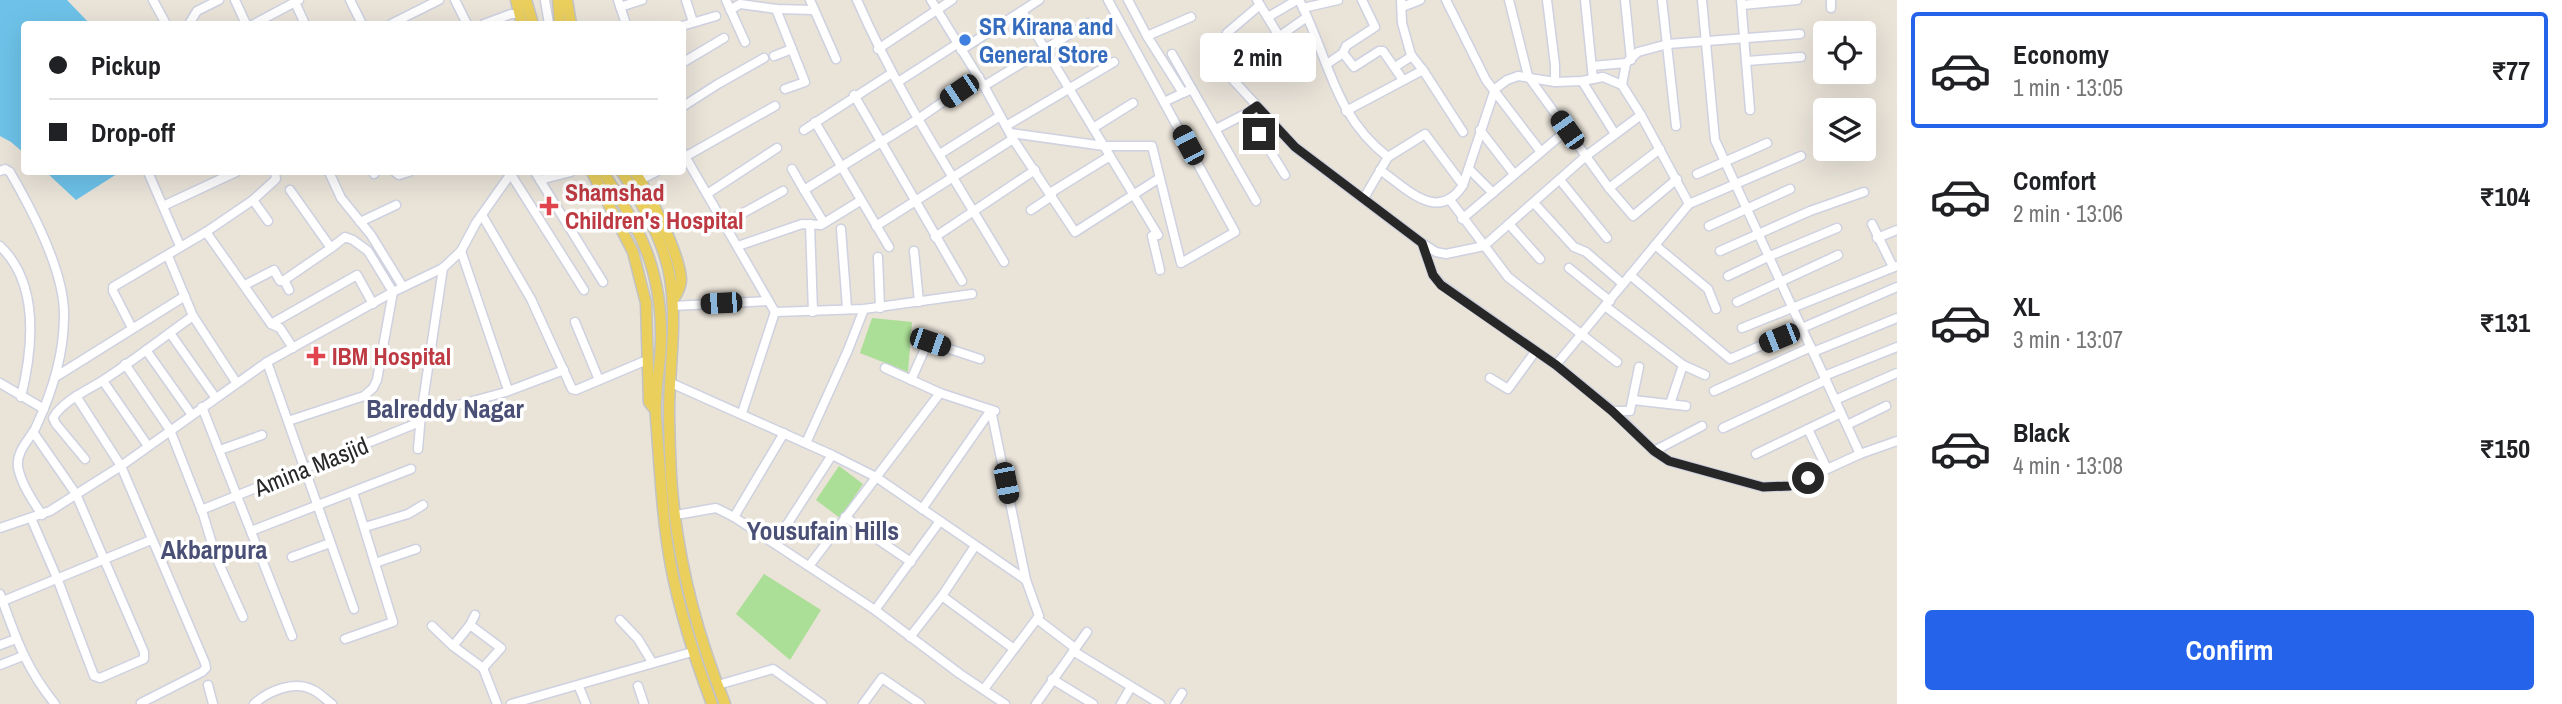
<!DOCTYPE html>
<meta charset="utf-8">
<style>
:root{--surface:#fff;--page:#f6f6f6;--text:#202124;--muted:#757577;--line:#e0e0e0;--accent:#2563eb}
body{margin:0;font-family:"Archivo Narrow",sans-serif;background:var(--page);color:var(--text);height:100vh;display:flex;flex-direction:column;font-size:26px;white-space:nowrap}
*{box-sizing:border-box;margin:0}
p{font-size:23px;color:var(--muted)}
.icon{flex:none;width:38px;height:38px;fill:none;stroke:currentColor;stroke-width:2;stroke-linecap:round;stroke-linejoin:round}
.map{position:relative;flex:1;overflow:hidden}
.sheet{display:flex;flex-direction:column;background:var(--surface);width:665px}
.sheet>*{flex:none}
.top-card{position:absolute;left:21px;top:21px;width:665px;height:154px;border-radius:7px;box-shadow:0 7px 28px #0002;display:grid;align-content:center;height:154px;padding:0 28px;background:var(--surface)}
.buttons{position:absolute;left:1813px;top:21px;display:grid;gap:14px}
.buttons a{display:grid;place-items:center;width:63px;height:63px;border-radius:7px;background:var(--surface);box-shadow:0 7px 28px #0002;font-size:35px}
.end{position:absolute;width:32px;height:32px;margin:-16px;border:9px solid #272727;background:#fff;box-shadow:0 0 0 4px #fff}
.from{border-radius:50%}
.bubble{position:absolute;height:49px;border-radius:7px;background:var(--surface);box-shadow:0 7px 28px #0002;font-size:23px;font-weight:700;line-height:49px;text-align:center}
.car{position:absolute;width:21px;height:42px;margin:-21px -10px;border-radius:9px;box-shadow:0 0 5px 2px #0007;background:linear-gradient(#222 24%,#8ab4d8 0 40%,#222 0 76%,#8ab4d8 0 86%,#222 0)}
.top-card b{display:flex;align-items:center;gap:24px;height:66px;font-size:26px}
.top-card b+b{border-top:2px solid var(--line)}
.top-card i{width:18px;height:18px;background:var(--text)}
ul{padding:12px 0 0;list-style:none}
li{display:flex;align-items:center;gap:21px;height:116px;margin:0 14px 10px;padding:0 14px;border:4px solid transparent;border-radius:7px}
li div{flex:1}
li b{display:block;font-size:26px}
li em{font-style:normal;font-weight:700}
li.on{border-color:var(--accent)}
li>.icon{width:63px;height:63px;stroke-width:1.5}
.action{display:flex;gap:14px;margin-top:auto;padding:14px 28px}
.action a{flex:1;height:80px;border-radius:7px;background:var(--accent);color:#fff;font-size:28px;font-weight:700;line-height:80px;text-align:center}
main{display:flex;flex:1;min-height:0}
.map>svg:first-child{display:block}
</style>
<main>
<div class="map">
<svg width="1897" height="704" viewBox="0 0 1897 704">
<rect width="100%" height="100%" fill="#e9e3d8"/>
<g fill="#abde96">
<polygon points="872,318 912,322 908,372 860,353"/>
<polygon points="839,466 863,484 840,518 816,500"/>
<polygon points="764,574 821,610 790,660 736,614"/>
</g>
<g fill="#6ec2e9">
<polygon points="0,0 67,0 90,24 24,24 24,153 11,142 0,136"/>
<polygon points="46,172 120,172 76,200"/>
</g>
<g fill="none" stroke-linecap="round" stroke-linejoin="round">
<g stroke="#ced1e0" stroke-width="11">
<g id="minor">
<polyline points="153,0 166,24"/>
<polyline points="235,0 246,24"/>
<polyline points="294,0 305,24"/>
<polyline points="350,0 362,24"/>
<polyline points="455,0 467,24"/>
<polyline points="545,0 549,24"/>
<polyline points="618,0 626,24"/>
<polyline points="686,0 693,22"/>
<polyline points="726,0 745,42"/>
<polyline points="810,0 836,59"/>
<path d="M857,0C897,92 953,176 1004,262"/>
<polyline points="931,0 984,86 1013,139 1075,232 1158,179"/>
<polyline points="1128,0 1147,36 1183,93 1192,89 1256,201"/>
<polyline points="1257,0 1279,36"/>
<path d="M1299,0C1329,57 1333,115 1388,157"/>
<polyline points="1401,0 1402,23 1411,55 1423,70"/>
<polyline points="1446,0 1486,80 1541,152"/>
<polyline points="1509,0 1528,76 1609,188 1633,216 1677,179"/>
<polyline points="1547,0 1555,65 1555,82"/>
<polyline points="1585,0 1593,79"/>
<polyline points="1625,0 1631,60"/>
<polyline points="1662,0 1676,126"/>
<polyline points="1702,0 1715,140 1860,454"/>
<polyline points="1741,0 1750,110"/>
<polyline points="1831,0 1831,8"/>
<polyline points="1742,5 1797,0"/>
<polyline points="620,7 642,0"/>
<polyline points="1402,7 1420,0"/>
<polyline points="1303,8 1338,0"/>
<polyline points="776,9 805,82 785,89"/>
<polyline points="730,10 740,4 776,9 814,10"/>
<polyline points="1022,11 1158,235 1152,236 1160,270"/>
<polyline points="1268,17 1297,0"/>
<polyline points="189,24 197,11 219,0"/>
<polyline points="254,24 299,0"/>
<polyline points="391,24 439,0"/>
<polyline points="484,24 511,14 518,14"/>
<polyline points="682,26 716,16"/>
<polyline points="1227,33 1260,5"/>
<polyline points="1147,36 1191,17"/>
<polyline points="878,49 952,0"/>
<polyline points="961,50 1039,0"/>
<polyline points="1343,53 1354,67 1379,51 1383,51 1403,80"/>
<polyline points="1172,54 1192,89"/>
<polyline points="774,56 792,49"/>
<polyline points="1212,57 1295,147 1422,243 1436,252 1446,254 1484,246 1586,156 1641,115"/>
<polyline points="1747,61 1801,57"/>
<polyline points="682,63 724,38"/>
<polyline points="1327,64 1343,53 1346,46 1375,27 1362,0"/>
<polyline points="1592,66 1626,63 1638,52 1668,44 1800,34"/>
<polyline points="1395,67 1412,56"/>
<polyline points="1229,76 1254,54 1307,17"/>
<polyline points="1582,81 1615,134"/>
<polyline points="898,82 957,44"/>
<polyline points="1622,85 1626,63"/>
<polyline points="984,86 1088,23"/>
<polyline points="854,95 962,281"/>
<polyline points="1164,102 1183,93"/>
<polyline points="1257,106 1247,113 1285,175"/>
<polyline points="682,107 718,84 764,58"/>
<polyline points="1346,111 1423,70 1463,132"/>
<polyline points="815,122 889,247"/>
<polyline points="1006,126 1114,62"/>
<polyline points="1093,128 1133,103"/>
<polyline points="1216,129 1247,113"/>
<polyline points="804,130 892,73"/>
<polyline points="1480,130 1514,174"/>
<polyline points="1010,133 1104,146 1152,146 1181,263 1235,232 1108,0"/>
<polyline points="682,151 775,312 742,413"/>
<polyline points="940,154 1000,116"/>
<polyline points="683,158 775,106"/>
<polyline points="792,169 804,190 918,119 979,77"/>
<polyline points="1469,169 1493,193"/>
<path d="M1380,170C1406,188 1438,224 1463,185L1495,89L1507,80L1518,76L1555,82L1582,81L1603,77L1622,85L1641,115L1689,204"/>
<path d="M0,171L5,169L10,172C32,210 65,272 64,316C64,356 52,393 35,429C28,441 16,452 18,467C21,484 33,501 42,515"/>
<polyline points="148,172 180,246"/>
<polyline points="329,172 341,198 371,235 403,287"/>
<polyline points="373,172 374,174"/>
<polyline points="395,172 399,175 409,172"/>
<polyline points="535,172 603,282"/>
<polyline points="510,173 584,290"/>
<polyline points="1697,174 1767,143"/>
<polyline points="540,180 571,172"/>
<polyline points="640,180 656,172"/>
<polyline points="1560,180 1607,238"/>
<polyline points="1609,188 1660,149"/>
<polyline points="804,190 824,223"/>
<polyline points="1050,193 1110,156"/>
<polyline points="707,194 777,148"/>
<polyline points="1364,198 1388,157 1425,134 1463,185"/>
<polyline points="253,200 268,221"/>
<polyline points="1450,200 1508,277 1617,362"/>
<polyline points="1534,203 1574,247 1586,252 1623,284"/>
<polyline points="163,206 236,172"/>
<polyline points="1031,210 1052,196"/>
<polyline points="482,215 531,299 572,389 576,390 647,360"/>
<polyline points="1462,219 1567,130"/>
<polyline points="360,222 396,205"/>
<polyline points="725,223 783,191"/>
<polyline points="810,224 813,312"/>
<polyline points="1509,224 1540,259"/>
<polyline points="1872,224 1893,267"/>
<polyline points="876,226 1013,139"/>
<polyline points="1709,226 1790,189"/>
<polyline points="841,229 847,308"/>
<polyline points="206,232 271,324 280,328 293,348"/>
<polyline points="935,237 1035,170"/>
<polyline points="1877,238 1897,230"/>
<polyline points="1422,243 1433,275 1442,285 1556,365 1613,411 1654,451 1669,461 1763,487 1790,486 1860,454 1897,441"/>
<polyline points="1655,245 1708,289 1716,309"/>
<path d="M0,246C40,284 33,348 21,397"/>
<polyline points="738,246 802,224 821,225 860,201"/>
<polyline points="461,251 508,390"/>
<polyline points="914,251 919,302"/>
<polyline points="1720,251 1810,211 1864,192"/>
<polyline points="168,256 193,316 236,382"/>
<polyline points="878,257 880,308"/>
<polyline points="1569,268 1610,301"/>
<polyline points="1630,275 1730,359 1897,287"/>
<polyline points="1728,276 1770,256 1837,228"/>
<polyline points="284,280 289,290"/>
<polyline points="245,285 274,270 280,281 283,281 331,248 290,190"/>
<polyline points="1737,302 1838,255"/>
<polyline points="673,306 768,301"/>
<polyline points="1605,306 1683,365 1705,375"/>
<polyline points="775,312 864,309 972,294"/>
<polyline points="575,322 599,380"/>
<polyline points="271,324 357,275 373,304"/>
<polyline points="132,328 113,291 113,287 206,232 253,200 276,179 275,172"/>
<polyline points="1742,328 1897,266"/>
<polyline points="170,333 215,397"/>
<polyline points="146,350 192,415"/>
<polyline points="1813,352 1897,318"/>
<polyline points="267,362 354,609"/>
<polyline points="125,364 170,430 203,514 216,557 243,617"/>
<polyline points="1556,365 1689,204 1801,156"/>
<polyline points="885,368 940,393 995,411"/>
<polyline points="57,376 185,296"/>
<polyline points="1824,376 1897,347"/>
<polyline points="1490,378 1508,389 1535,352"/>
<polyline points="911,380 928,342 980,359"/>
<polyline points="103,381 148,446"/>
<polyline points="0,383 44,409"/>
<polyline points="671,383 832,455 876,477 1026,580"/>
<polyline points="1714,391 1811,347"/>
<polyline points="76,396 121,466 205,663 206,668 202,672 141,703"/>
<polyline points="1633,400 1686,406"/>
<polyline points="1835,400 1897,373"/>
<polyline points="1670,404 1683,365"/>
<polyline points="202,407 292,636"/>
<polyline points="1613,411 1630,411 1639,367"/>
<polyline points="421,415 506,392 564,370"/>
<polyline points="288,421 364,396 373,388 377,380 393,292 368,251 353,240 345,237 331,248"/>
<polyline points="1847,425 1886,406"/>
<polyline points="1723,428 1826,380"/>
<polyline points="1808,429 1827,469"/>
<polyline points="806,443 848,350 864,309"/>
<polyline points="418,449 421,415 443,268"/>
<polyline points="220,450 262,435"/>
<polyline points="1654,451 1702,426"/>
<polyline points="1756,454 1841,413"/>
<path d="M85,459L56,424L53,418C63,401 86,391 102,381C133,361 162,338 193,316"/>
<polyline points="922,509 991,410"/>
<polyline points="201,510 420,422"/>
<polyline points="676,515 716,508 734,517 875,610 960,674 1005,704"/>
<polyline points="734,517 784,433"/>
<polyline points="845,517 911,562"/>
<polyline points="31,518 57,578 94,676 100,678 144,659 144,652 76,494 33,432"/>
<polyline points="365,527 408,514 423,505"/>
<polyline points="0,528 50,511 121,466 267,362 393,292 443,268 461,251 476,223 512,172"/>
<polyline points="251,531 411,469"/>
<polyline points="775,543 832,455"/>
<polyline points="292,557 330,543"/>
<polyline points="375,563 416,549"/>
<polyline points="809,566 940,393"/>
<path d="M0,594C16,638 25,667 55,704"/>
<polyline points="942,596 1014,649"/>
<polyline points="3,601 151,540"/>
<polyline points="875,610 940,521"/>
<polyline points="1037,619 1075,648"/>
<polyline points="620,620 638,639 652,662"/>
<polyline points="432,626 453,646 483,668 501,648 470,625 475,615"/>
<polyline points="910,637 942,596 975,546"/>
<polyline points="345,639 393,622 353,492"/>
<polyline points="0,645 16,639"/>
<polyline points="453,646 470,625"/>
<polyline points="1073,651 1160,704"/>
<polyline points="0,665 23,656"/>
<polyline points="483,668 497,704"/>
<polyline points="1052,679 1093,704"/>
<polyline points="208,685 213,704"/>
<polyline points="718,685 773,669 822,704"/>
<polyline points="638,686 644,704"/>
<polyline points="579,687 586,704"/>
<polyline points="984,689 1039,616 1026,580 991,410"/>
<path d="M254,704C268,691 294,680 313,690C320,693 326,700 332,704"/>
<polyline points="511,704 692,652"/>
<polyline points="863,704 882,678 920,704"/>
<polyline points="1036,704 1087,632"/>
<polyline points="1121,704 1131,687"/>
<polyline points="1175,704 1182,693"/>
</g>
</g>
<g stroke="#c3c3c3" stroke-width="13">
<g id="major">
<polyline points="516,0 522,24"/>
<polyline points="526,0 533,24"/>
<polyline points="558,0 560,24"/>
<polyline points="567,0 571,24"/>
<polyline points="592,172 633,252 646,303 649,402 656,411"/>
<path d="M603,172C640,228 662,270 661,339C661,365 654,392 656,418C660,468 662,518 671,566C680,614 695,659 712,704"/>
<path d="M622,172C642,203 664,241 670,278C677,320 670,364 669,406C669,429 670,453 671,476C676,553 696,632 725,704"/>
<path d="M635,172C650,195 679,252 681,279C681,287 677,294 673,300"/>
</g>
</g>
<use href="#minor" stroke="#fff" stroke-width="8"/>
<use href="#major" stroke="#eacf5d" stroke-width="10"/>
</g>
<g fill="none" stroke-linecap="round" stroke-linejoin="round">
<polyline stroke="#272727" stroke-width="9" points="1259,134 1247,113 1257,106 1295,147 1422,243 1433,275 1441,285 1556,365 1612,411 1654,451 1669,461 1763,487 1790,486 1808,478"/>
</g>
<circle fill="#3f7fe0" stroke="#fff" stroke-width="2.5" cx="965" cy="40" r="7"/>
<g fill="#e0444e" stroke="#fff" stroke-width="2.5">
<path d="M545.5 195.5h7v7h7v7h-7v7h-7v-7h-7v-7h7z"/>
<path d="M312.5 345.5h7v7h7v7h-7v7h-7v-7h-7v-7h7z"/>
</g>
<g text-anchor="middle" dominant-baseline="central" stroke-width="7" stroke-linejoin="round" paint-order="stroke">
<g font-size="24" font-weight="bold" fill="#366cbe" stroke="#fff" text-anchor="start">
<text x="979" y="26">SR Kirana and<tspan x="979" dy="28">General Store</tspan></text>
</g>
<g font-size="24" font-weight="bold" fill="#be3a42" stroke="#fff" text-anchor="start">
<text x="565" y="192">Shamshad<tspan x="565" dy="28">Children's Hospital</tspan></text>
<text x="332" y="356">IBM Hospital</text>
</g>
<g font-size="24" fill="#272727" stroke="#fff">
<text transform="translate(311 466) rotate(-22)">Amina Masjid</text>
</g>
<g font-size="26" font-weight="bold" fill="#4a4f75" stroke="#fff">
<text x="445" y="408">Balreddy Nagar</text>
<text x="823" y="530">Yousufain Hills</text>
<text x="214" y="549">Akbarpura</text>
</g>
</g>
</svg>
<div class="buttons">
<a><svg class="icon" aria-label="locate" viewBox="0 0 24 24"><circle cx="12" cy="12" r="6"/><path d="M12 2v4M12 18v4M2 12h4M18 12h4"/></svg></a>
<a><svg class="icon" aria-label="layers" viewBox="0 0 24 24"><path d="M12 4l9 5-9 5-9-5zM3 14l9 5 9-5"/></svg></a>
</div>
<i class="end from" style="left:1808px;top:478px"></i>
<i class="end" style="left:1259px;top:134px"></i>
<div class="bubble" style="left:1200px;top:33px;width:116px">2 min</div>
<i class="car" style="left:959px;top:91px;rotate:236deg"></i>
<i class="car" style="left:1567px;top:130px;rotate:325deg"></i>
<i class="car" style="left:1188px;top:145px;rotate:332deg"></i>
<i class="car" style="left:721px;top:303px;rotate:267deg"></i>
<i class="car" style="left:1779px;top:338px;rotate:248deg"></i>
<i class="car" style="left:930px;top:342px;rotate:109deg"></i>
<i class="car" style="left:1006px;top:483px;rotate:169deg"></i>
<div class="top-card">
<b><i class="from"></i>Pickup</b>
<b><i></i>Drop-off</b>
</div>
</div>
<section class="sheet">
<ul>
<li class="on"><svg class="icon" aria-label="car" viewBox="0 0 24 24"><path d="M5 17H2v-5l4-1 3-4h7l3 4 3 1v5h-3M9 17h6M6 11h13"/><circle cx="7" cy="17" r="2"/><circle cx="17" cy="17" r="2"/></svg><div><b>Economy</b><p>1 min · 13:05</p></div><em>₹77</em></li>
<li><svg class="icon" aria-label="car" viewBox="0 0 24 24"><path d="M5 17H2v-5l4-1 3-4h7l3 4 3 1v5h-3M9 17h6M6 11h13"/><circle cx="7" cy="17" r="2"/><circle cx="17" cy="17" r="2"/></svg><div><b>Comfort</b><p>2 min · 13:06</p></div><em>₹104</em></li>
<li><svg class="icon" aria-label="car" viewBox="0 0 24 24"><path d="M5 17H2v-5l4-1 3-4h7l3 4 3 1v5h-3M9 17h6M6 11h13"/><circle cx="7" cy="17" r="2"/><circle cx="17" cy="17" r="2"/></svg><div><b>XL</b><p>3 min · 13:07</p></div><em>₹131</em></li>
<li><svg class="icon" aria-label="car" viewBox="0 0 24 24"><path d="M5 17H2v-5l4-1 3-4h7l3 4 3 1v5h-3M9 17h6M6 11h13"/><circle cx="7" cy="17" r="2"/><circle cx="17" cy="17" r="2"/></svg><div><b>Black</b><p>4 min · 13:08</p></div><em>₹150</em></li>
</ul>
<div class="action"><a>Confirm</a></div>
</section>
</main>
